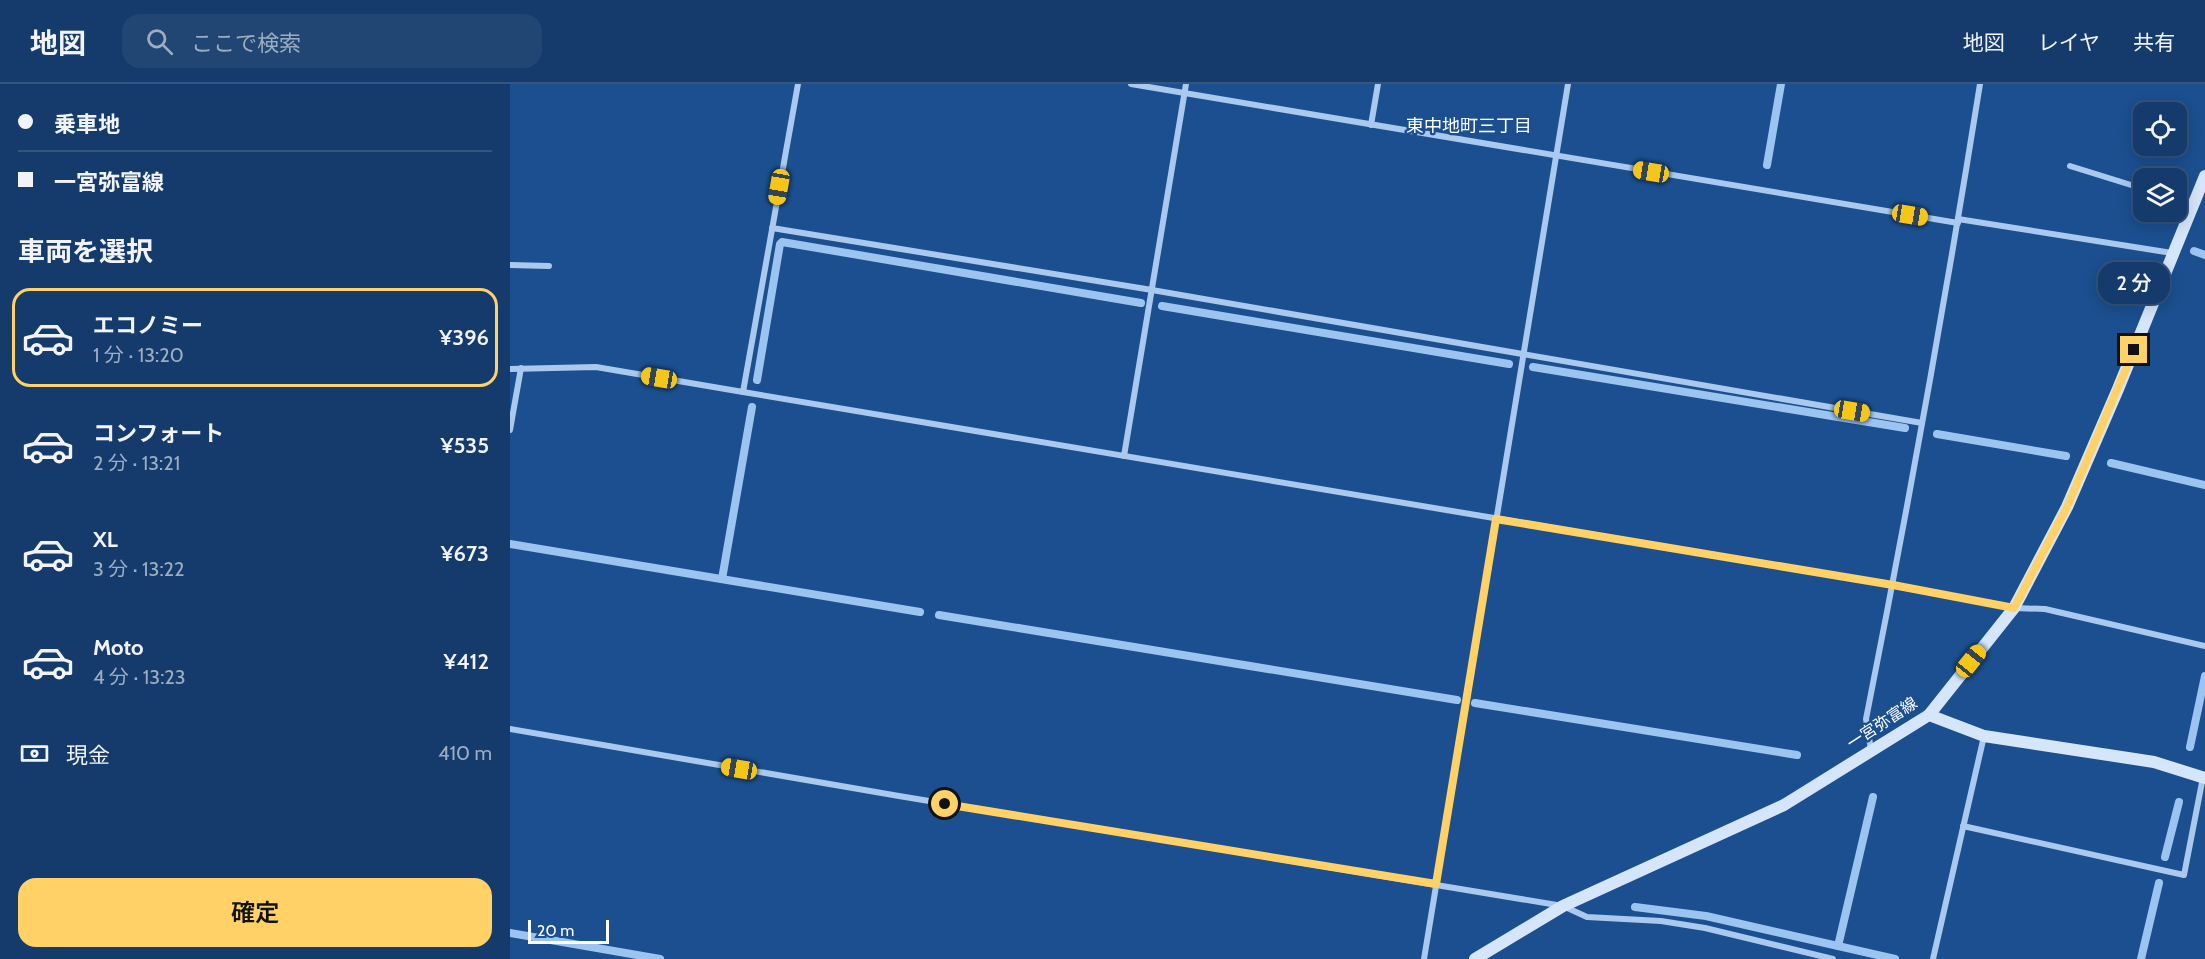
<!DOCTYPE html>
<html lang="ja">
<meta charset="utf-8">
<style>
:root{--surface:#143b6b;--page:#214673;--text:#f1f3f6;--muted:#9dadc1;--line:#33557e;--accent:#ffd166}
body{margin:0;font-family:Cabin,"Noto Sans JP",sans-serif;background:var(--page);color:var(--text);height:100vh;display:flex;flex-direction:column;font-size:22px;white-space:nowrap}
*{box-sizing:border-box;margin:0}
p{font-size:20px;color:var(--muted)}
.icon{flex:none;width:33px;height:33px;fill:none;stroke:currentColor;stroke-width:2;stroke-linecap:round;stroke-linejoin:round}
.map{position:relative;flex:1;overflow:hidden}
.drawer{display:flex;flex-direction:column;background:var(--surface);width:510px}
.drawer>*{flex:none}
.guide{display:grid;align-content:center;height:132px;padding:0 18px;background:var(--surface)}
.controls{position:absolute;left:1623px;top:18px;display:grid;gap:12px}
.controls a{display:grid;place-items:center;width:54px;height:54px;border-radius:12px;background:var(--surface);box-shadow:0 3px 15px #0003,0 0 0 2px var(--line);font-size:30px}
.scale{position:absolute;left:18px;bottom:15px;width:81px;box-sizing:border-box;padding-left:6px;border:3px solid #fff;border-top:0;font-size:16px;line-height:21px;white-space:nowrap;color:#fff;-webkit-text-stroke:4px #1b4f8f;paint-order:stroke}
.end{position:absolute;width:27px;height:27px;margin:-14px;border:8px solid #ffd166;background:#111;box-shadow:0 0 0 3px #111}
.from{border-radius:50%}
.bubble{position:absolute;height:42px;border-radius:18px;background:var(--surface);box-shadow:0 3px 15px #0003,0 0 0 2px var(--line);font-size:20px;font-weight:600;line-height:42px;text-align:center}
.car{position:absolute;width:18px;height:36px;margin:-18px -9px;border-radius:8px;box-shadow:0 0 4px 2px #0007;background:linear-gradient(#f5c518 24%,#345 0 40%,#f5c518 0 76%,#345 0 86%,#f5c518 0)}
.guide b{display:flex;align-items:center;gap:21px;height:57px;font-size:22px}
.guide b+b{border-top:2px solid var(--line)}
.guide i{width:15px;height:15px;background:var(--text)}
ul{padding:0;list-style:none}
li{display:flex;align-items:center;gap:18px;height:99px;margin:0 12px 9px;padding:0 6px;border:3px solid transparent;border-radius:18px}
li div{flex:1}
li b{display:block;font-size:22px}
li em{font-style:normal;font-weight:600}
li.on{border-color:var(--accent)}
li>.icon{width:54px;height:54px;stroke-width:1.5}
h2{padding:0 18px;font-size:27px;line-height:72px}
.pay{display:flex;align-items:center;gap:15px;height:66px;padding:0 18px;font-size:22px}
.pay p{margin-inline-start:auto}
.primary-button{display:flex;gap:12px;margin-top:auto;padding:12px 18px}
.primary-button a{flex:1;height:69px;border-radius:18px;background:var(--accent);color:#111;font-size:24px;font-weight:600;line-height:69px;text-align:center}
header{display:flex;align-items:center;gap:36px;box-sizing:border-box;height:84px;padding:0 30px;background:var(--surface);border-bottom:2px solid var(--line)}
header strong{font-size:28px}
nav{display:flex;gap:33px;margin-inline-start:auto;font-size:21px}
.search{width:420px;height:54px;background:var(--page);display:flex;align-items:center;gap:15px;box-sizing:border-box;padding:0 21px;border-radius:18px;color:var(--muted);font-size:22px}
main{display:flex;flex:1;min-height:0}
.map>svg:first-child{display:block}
</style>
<header>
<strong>地図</strong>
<div class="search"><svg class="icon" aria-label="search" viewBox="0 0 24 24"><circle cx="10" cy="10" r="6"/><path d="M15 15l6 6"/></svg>ここで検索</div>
<nav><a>地図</a><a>レイヤ</a><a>共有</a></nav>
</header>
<main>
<section class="drawer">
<div class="guide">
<b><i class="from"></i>乗車地</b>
<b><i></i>一宮弥富線</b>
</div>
<h2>車両を選択</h2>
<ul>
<li class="on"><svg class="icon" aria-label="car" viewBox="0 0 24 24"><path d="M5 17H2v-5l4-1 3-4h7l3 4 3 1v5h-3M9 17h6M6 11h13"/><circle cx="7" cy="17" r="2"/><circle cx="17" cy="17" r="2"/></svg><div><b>エコノミー</b><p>1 分 · 13:20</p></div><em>¥396</em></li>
<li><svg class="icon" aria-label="car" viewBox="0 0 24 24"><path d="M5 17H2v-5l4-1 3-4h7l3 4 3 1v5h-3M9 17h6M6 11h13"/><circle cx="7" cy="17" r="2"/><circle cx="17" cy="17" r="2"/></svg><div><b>コンフォート</b><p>2 分 · 13:21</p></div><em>¥535</em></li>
<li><svg class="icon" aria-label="car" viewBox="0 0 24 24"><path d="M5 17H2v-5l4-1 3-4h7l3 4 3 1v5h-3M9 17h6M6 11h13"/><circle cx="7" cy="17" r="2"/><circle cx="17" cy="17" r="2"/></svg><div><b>XL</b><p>3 分 · 13:22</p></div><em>¥673</em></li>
<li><svg class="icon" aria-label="car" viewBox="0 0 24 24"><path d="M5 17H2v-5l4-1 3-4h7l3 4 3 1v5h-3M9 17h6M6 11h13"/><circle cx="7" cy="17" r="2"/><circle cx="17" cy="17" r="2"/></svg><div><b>Moto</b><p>4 分 · 13:23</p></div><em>¥412</em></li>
</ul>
<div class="pay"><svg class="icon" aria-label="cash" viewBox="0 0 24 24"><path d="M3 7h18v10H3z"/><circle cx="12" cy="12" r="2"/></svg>現金<p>410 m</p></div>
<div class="primary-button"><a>確定</a></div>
</section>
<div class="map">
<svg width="1695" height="875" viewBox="0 0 1695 875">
<rect width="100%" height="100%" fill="#1b4f8f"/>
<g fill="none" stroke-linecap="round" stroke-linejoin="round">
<g stroke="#9cc4f0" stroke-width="8">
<polyline points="1257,81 1271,0"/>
<polyline points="1684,167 1695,171"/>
<polyline points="652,222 999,280"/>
<polyline points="1023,283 1395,344"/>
<polyline points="247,296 270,160 272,158 631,219"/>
<polyline points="1427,350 1556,372"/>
<polyline points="1601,379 1695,401"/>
<polyline points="0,460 410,528"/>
<polyline points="212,495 242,323"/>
<polyline points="429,531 947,616"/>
<polyline points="965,619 1287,671"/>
<polyline points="1680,663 1695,592"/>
<polyline points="1655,773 1669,718"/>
<polyline points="1125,823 1196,832 1385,875"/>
<polyline points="0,849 150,875"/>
<polyline points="1328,862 1363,713"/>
<polyline points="1631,875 1649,799"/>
</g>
<g stroke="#a9c9ee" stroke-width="6">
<polyline points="621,0 1448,139"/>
<polyline points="861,41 868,0"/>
<polyline points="1560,82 1634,105"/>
<polyline points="1666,115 1683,120"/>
<polyline points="1448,135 1662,169"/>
<polyline points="262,144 642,206 1412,339"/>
<polyline points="0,181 39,182"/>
<polyline points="0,285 86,283 233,308 288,0"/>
<polyline points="233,308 1383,501 1504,524 1535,525 1695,562"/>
<polyline points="0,346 11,284"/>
<polyline points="614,372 676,0"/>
<polyline points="0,645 389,712 1053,822 1077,833 1151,837 1195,844 1323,875"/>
<path d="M1361,666L1356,635C1398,424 1436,213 1470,0"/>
<polyline points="1453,742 1674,791 1693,693"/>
<polyline points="914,875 1058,0"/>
<polyline points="1423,875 1474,652"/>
</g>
<g stroke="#d6e6fa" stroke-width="12">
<polyline points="1419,631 1474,652 1644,678 1695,694"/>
<polyline points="965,875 1053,822 1274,721 1419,631 1504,524 1557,423 1608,305 1695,92"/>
</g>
</g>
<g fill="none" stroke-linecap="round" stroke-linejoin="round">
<polyline stroke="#ffd166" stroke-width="8" points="435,720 926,800 986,435 1383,501 1504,524 1557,423 1624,266"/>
</g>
<g text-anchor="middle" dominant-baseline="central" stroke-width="4.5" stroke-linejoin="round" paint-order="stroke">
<g font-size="16" fill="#fff" stroke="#1b4f8f">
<text transform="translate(1372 639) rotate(-33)">一宮弥富線</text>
</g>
<g font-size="18" fill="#fff" stroke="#1b4f8f">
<text x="959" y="42">東中地町三丁目</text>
</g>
</g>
</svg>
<div class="controls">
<a><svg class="icon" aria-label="locate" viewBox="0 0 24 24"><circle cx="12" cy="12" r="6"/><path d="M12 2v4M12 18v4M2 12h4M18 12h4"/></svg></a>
<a><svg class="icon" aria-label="layers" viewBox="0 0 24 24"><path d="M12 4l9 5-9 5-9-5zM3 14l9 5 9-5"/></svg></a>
</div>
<div class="scale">20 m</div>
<i class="end from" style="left:435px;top:720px"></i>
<i class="end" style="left:1624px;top:266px"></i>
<div class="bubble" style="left:1588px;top:178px;width:72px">2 分</div>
<i class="car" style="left:1141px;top:88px;rotate:280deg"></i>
<i class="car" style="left:269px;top:103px;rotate:190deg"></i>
<i class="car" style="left:1400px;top:131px;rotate:100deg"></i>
<i class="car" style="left:149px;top:294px;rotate:280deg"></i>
<i class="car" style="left:1342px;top:327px;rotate:100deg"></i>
<i class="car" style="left:1461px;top:577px;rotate:39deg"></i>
<i class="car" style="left:229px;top:685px;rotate:280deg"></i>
</div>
</main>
